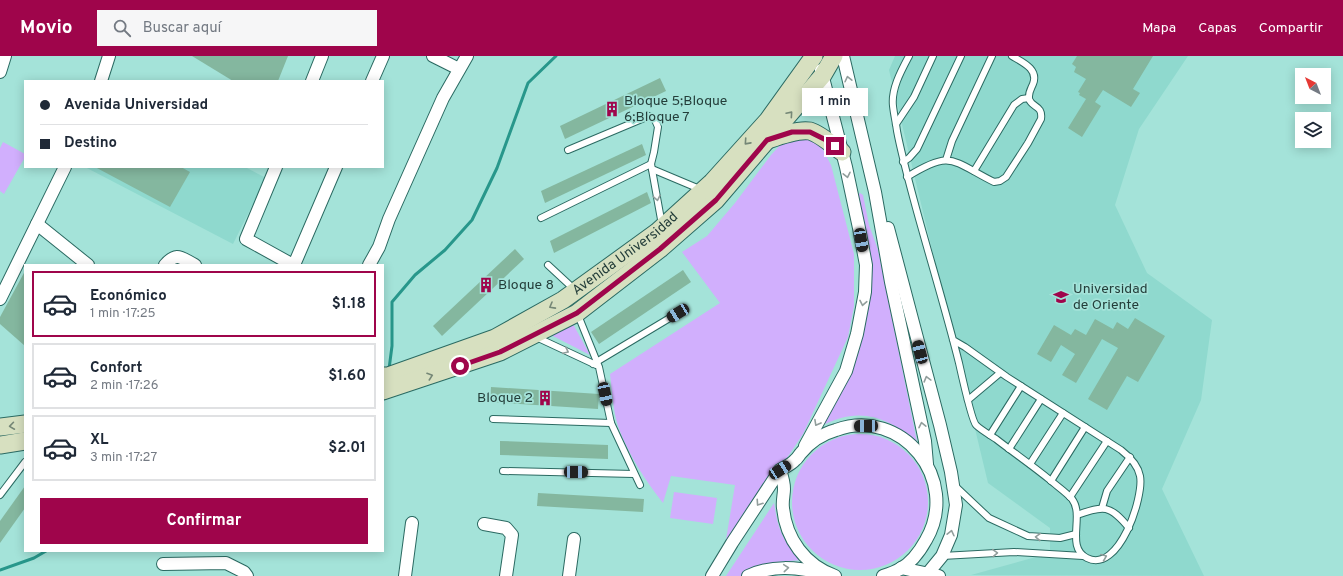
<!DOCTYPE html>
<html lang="es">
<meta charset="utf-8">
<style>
:root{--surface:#fff;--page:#f6f6f7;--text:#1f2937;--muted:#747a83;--line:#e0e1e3;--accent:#9f054b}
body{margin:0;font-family:Overpass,sans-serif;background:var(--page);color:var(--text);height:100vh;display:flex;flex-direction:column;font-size:15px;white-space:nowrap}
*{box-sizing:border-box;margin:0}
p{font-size:13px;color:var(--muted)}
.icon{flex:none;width:22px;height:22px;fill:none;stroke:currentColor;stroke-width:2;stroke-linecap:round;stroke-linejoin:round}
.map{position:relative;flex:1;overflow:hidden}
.sheet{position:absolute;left:24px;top:208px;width:360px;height:288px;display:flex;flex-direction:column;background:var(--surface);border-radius:0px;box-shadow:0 2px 10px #0003}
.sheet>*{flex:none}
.guide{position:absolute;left:24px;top:24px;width:360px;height:88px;border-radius:0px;box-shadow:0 2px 10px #0003;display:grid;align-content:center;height:88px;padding:0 16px;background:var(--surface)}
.needle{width:26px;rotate:318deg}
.fabs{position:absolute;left:1295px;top:12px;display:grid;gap:8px}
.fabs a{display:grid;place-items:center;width:36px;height:36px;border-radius:0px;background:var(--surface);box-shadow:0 2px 10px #0003;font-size:20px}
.end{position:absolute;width:18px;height:18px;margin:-9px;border:5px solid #9f054b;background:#fff;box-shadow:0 0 0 2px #fff}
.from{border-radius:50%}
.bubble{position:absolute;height:28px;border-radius:0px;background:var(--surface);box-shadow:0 2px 10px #0003;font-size:13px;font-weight:700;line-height:28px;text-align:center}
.car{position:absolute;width:12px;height:24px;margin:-12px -6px;border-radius:5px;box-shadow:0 0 3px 1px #0007;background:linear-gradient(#222 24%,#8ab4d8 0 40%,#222 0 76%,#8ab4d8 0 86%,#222 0)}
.guide b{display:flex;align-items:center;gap:14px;height:38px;font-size:15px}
.guide b+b{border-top:1px solid var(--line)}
.guide i{width:10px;height:10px;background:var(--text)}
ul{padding:7px 0 0;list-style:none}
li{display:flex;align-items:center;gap:12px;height:66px;margin:0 8px 6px;padding:0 8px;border:2px solid var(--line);border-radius:0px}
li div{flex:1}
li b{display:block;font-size:15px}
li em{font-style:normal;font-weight:700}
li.on{border-color:var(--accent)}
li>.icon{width:36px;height:36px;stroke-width:1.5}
.cta{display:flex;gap:8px;margin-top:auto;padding:8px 16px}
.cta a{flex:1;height:46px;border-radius:0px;background:var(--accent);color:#fff;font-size:16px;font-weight:700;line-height:46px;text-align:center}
header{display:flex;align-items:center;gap:24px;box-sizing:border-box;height:56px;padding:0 20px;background:var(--accent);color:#fff}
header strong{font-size:19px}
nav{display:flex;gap:22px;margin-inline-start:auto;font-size:14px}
.search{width:280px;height:36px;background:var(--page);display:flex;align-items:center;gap:10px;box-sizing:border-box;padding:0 14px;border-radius:0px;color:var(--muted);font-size:15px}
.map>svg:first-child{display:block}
</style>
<header>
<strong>Movio</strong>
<div class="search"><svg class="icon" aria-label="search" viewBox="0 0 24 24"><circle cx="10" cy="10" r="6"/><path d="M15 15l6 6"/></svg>Buscar aquí</div>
<nav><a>Mapa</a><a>Capas</a><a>Compartir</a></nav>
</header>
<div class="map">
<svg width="1343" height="520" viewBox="0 0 1343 520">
<rect width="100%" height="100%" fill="#a4e3d9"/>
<g fill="#8fd9ce">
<polygon points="895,0 1188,0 1139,73 1115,149 1147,217 1212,264 1201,344 1162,433 1204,520 971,519 1050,497 1050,472 988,427 889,14"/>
<polygon points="85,111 245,111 266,122 233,188"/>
</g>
<g fill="#d1affd">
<path d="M808,81L822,92L831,109L854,198V250L848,281L803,378L724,496L735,429L671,420L663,447C645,424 628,398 618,370C613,354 612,335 610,318L720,247L682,196L707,180L735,147L771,99L784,85Z"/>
<polygon points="3,86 25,98 25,101 4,138 0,135 0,92"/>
<path d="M860,137L863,139L869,169L878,194L917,386C885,359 858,350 819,371L856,301L866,263L869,233L856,140Z"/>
<polygon points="573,268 590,299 551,279"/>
<circle cx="860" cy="446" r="68"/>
<polygon points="674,436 717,442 713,468 670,462"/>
<path d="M774,447C778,473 782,485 802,504L776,506L760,512L746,520H726Z"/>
</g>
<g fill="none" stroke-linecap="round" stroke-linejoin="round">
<g stroke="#28978b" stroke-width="3">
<polyline points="389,313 392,290 392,246 415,219 445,194 472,164 497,112 528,27 556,0"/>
<polyline points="0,514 34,502 46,495"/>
</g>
</g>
<g fill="#84b79f">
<polygon points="192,0 288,0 278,25 233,25"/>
<polygon points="1077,0 1153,0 1133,33 1140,37 1131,51 1103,34 1095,46 1101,50 1082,81 1068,72 1086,43 1079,39 1080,37 1078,36 1086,23 1074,16 1076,11 1072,8"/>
<polygon points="660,22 666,35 565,83 560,70"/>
<polygon points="642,88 646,99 545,147 541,135"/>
<polygon points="95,111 181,111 190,116 170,151"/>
<polygon points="647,136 651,147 554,197 550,185"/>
<polygon points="515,193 524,203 442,280 433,270"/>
<polygon points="683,214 691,226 599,288 591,276"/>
<polygon points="25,215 25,290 0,268 0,261"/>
<polygon points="1135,262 1165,280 1138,326 1127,320 1107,354 1088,343 1118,292 1102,283 1076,327 1062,319 1075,298 1061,289 1051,306 1037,298 1054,269 1071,279 1075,273 1086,279 1095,263 1113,273 1117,266 1128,273"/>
<polygon points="491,331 599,338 598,353 490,346"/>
<polygon points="500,385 608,389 608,403 500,399"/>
<polygon points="25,430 25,452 0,487 0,465"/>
<polygon points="538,437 644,443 643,456 537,450"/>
</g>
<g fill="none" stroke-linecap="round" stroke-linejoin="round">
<g stroke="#2b6a62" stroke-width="8">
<g id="lane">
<path d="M909,0C901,15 891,33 893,50C894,59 896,67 897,75C902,101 909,126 916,152C930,203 946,255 959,307C961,316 972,365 976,369C981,374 990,379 996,383C1014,397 1033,410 1050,424C1057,430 1066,436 1072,443C1085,460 1065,491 1087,502C1119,518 1144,441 1140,420C1138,409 1130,401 1121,394L1007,321L965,291L953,284"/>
<polyline points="896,68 914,41 933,0"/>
<polyline points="568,94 649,60 655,64 658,71 654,96 651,108 662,169"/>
<polyline points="946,104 952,85 992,0"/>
<polyline points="903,106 909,102 917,93 961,0"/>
<polyline points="652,113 702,134"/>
<polyline points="974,115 1014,49 1022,43 1029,42"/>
<path d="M907,121C952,93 952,105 994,126L1000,125L1006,121L1028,87L1041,63C1043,49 1032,52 1029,43C1028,37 1031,33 1033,28C1039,13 1022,6 1012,0"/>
<polyline points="541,162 651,108"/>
<polyline points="548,209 575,234"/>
<polyline points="578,259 599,311 611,367 640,429"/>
<polyline points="536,281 596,309"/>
<polyline points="593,308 678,257"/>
<polyline points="968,344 1000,317"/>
<polyline points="493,363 611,367"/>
<polyline points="990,379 1021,330"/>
<polyline points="1009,393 1041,343"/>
<polyline points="1030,408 1063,357"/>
<polyline points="503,415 634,418"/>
<polyline points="1051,425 1085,371"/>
<polyline points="955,430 989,462 1028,480 1060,482 1076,478"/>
<polyline points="0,439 25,406"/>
<polyline points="1070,441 1107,385"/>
<polyline points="1102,452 1107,435 1130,401"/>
<path d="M1077,459C1104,449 1110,449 1129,472"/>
<polyline points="942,500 1014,496 1083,500"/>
</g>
</g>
<g stroke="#2b6a62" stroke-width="14">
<g id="street">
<polyline points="433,0 459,13"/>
<polyline points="843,0 875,136 891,226 925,385 927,408"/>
<polyline points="0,16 5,0"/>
<polyline points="101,25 109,0"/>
<polyline points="312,25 322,0"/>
<polyline points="372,25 383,0"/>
<polyline points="276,111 246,183 293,209"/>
<polyline points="37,168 88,209"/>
<polyline points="888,172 940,369 951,416 956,449 951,479 942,500 928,517 923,520"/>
<path d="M165,209C177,195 181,202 195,209"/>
<polyline points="294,209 336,111"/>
<polyline points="369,209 379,191 389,163 443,42 467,0"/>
<polyline points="0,243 65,111"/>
<polyline points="805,390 846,315 857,278 865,236 866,209 859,172 846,111 821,14"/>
<polyline points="484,468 506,472 512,479 506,520"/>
<polyline points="163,508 226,507 244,516 247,520"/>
<polyline points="901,512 939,520"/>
<polyline points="405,520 412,467"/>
<polyline points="569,520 574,483"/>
<polyline points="712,520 732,487 780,414"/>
<path d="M748,520C772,509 796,511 821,517"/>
<path d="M835,520C805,509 786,483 783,452C782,445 784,439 784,433C784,427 782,420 780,414C785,411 792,408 795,404C798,402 799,399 801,397C810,386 822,378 836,374C902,350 961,424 926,484C920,495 911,507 900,513C895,516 889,518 883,520"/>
</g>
</g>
<g stroke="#2b6a62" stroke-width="19">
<g id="secondary">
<path d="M768,84C779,80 798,73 810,75C820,78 834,90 842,96"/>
<path id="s1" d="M383,320H388L495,282L563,244L657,176L712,126L768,64L814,0"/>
<polyline points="383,335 500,296 577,257 660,193 716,144 823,19 834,0"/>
<polyline points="0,371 25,368"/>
<polyline points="0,389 25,385"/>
</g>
</g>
<use href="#lane" stroke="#fff" stroke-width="6"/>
<use href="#street" stroke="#fff" stroke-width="12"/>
<use href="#secondary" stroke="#d7e0c0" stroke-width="17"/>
</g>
<defs><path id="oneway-chevron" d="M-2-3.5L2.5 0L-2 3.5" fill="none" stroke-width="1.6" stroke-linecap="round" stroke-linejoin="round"/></defs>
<g stroke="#929e9c">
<use href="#oneway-chevron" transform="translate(848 23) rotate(-103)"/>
<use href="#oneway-chevron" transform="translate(847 119) rotate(78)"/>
<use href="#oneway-chevron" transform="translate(657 142) rotate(79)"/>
<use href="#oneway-chevron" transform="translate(863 247) rotate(101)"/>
<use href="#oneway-chevron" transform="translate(566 295) rotate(25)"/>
<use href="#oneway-chevron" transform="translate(927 323) rotate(-105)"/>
<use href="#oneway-chevron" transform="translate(817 367) rotate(119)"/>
<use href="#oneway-chevron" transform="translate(922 369) rotate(-102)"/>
<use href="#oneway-chevron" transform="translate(759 447) rotate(124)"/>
<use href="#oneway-chevron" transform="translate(951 477) rotate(-77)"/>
<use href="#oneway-chevron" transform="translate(1038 481) rotate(-177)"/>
<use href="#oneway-chevron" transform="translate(995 497) rotate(-3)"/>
<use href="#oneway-chevron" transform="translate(1104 501) rotate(-22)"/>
<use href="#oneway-chevron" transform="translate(786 512) rotate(-5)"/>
</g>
<g stroke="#758776">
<use href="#oneway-chevron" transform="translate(790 58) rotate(-49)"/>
<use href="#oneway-chevron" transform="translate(747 86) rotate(132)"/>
<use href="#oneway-chevron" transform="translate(552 250) rotate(151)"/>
<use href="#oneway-chevron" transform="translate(430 320) rotate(-19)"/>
<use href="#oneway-chevron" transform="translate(12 370) rotate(172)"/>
</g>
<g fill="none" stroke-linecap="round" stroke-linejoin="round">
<polyline stroke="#9f054b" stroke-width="5" points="460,310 500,296 577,257 660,193 716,144 767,84 792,76 810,76 828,85 835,90"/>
</g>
<defs>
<g id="building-bare" transform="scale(1.2)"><path d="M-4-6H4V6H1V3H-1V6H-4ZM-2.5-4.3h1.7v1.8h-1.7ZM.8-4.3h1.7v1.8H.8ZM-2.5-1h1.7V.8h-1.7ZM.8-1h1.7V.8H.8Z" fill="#9f054b" stroke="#a4e3d9" stroke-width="2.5" paint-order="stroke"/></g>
<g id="university-bare" transform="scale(1.2)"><path d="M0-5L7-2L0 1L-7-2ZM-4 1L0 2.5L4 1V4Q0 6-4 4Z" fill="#9f054b" stroke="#a4e3d9" stroke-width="2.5" paint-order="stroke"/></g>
</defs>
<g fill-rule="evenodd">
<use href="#building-bare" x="612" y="53"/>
<use href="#building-bare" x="486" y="229"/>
<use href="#university-bare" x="1061" y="241"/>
<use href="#building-bare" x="545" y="342"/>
</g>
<g text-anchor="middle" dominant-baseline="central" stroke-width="3.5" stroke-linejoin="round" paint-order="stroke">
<g font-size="14" fill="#243e3a" stroke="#a4e3d9" text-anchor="start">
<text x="624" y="45">Bloque 5;Bloque<tspan x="624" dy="16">6;Bloque 7</tspan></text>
<text x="498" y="229">Bloque 8</text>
<text x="1073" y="233">Universidad<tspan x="1073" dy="16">de Oriente</tspan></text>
<text x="533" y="342" text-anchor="end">Bloque 2</text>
</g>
<g font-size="14" fill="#243e3a" stroke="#a4e3d9">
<text stroke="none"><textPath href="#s1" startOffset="274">Avenida Universidad</textPath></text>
</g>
</g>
</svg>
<div class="fabs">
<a><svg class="needle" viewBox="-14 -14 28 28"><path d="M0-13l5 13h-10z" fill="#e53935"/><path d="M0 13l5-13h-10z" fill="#747a83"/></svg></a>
<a><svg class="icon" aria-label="layers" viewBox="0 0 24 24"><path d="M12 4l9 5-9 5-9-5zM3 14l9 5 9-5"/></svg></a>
</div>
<i class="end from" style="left:460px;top:310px"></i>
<i class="end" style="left:835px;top:90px"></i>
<div class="bubble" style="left:802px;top:32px;width:66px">1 min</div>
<i class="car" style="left:861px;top:184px;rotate:170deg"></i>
<i class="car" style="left:678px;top:257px;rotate:239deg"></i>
<i class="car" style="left:920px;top:296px;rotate:345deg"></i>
<i class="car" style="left:605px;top:338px;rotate:168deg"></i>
<i class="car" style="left:866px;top:370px;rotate:269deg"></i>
<i class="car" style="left:780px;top:414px;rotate:57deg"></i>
<i class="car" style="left:576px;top:416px;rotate:91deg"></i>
<div class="guide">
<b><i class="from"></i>Avenida Universidad</b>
<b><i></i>Destino</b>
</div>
<section class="sheet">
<ul>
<li class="on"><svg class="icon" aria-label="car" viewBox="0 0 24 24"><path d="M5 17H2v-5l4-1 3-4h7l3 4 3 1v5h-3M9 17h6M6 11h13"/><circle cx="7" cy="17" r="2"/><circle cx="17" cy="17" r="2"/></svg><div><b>Económico</b><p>1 min · 17:25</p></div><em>$1.18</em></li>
<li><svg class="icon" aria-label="car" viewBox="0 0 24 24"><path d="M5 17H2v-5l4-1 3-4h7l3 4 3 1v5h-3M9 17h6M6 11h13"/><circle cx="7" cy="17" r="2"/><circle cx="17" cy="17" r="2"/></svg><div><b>Confort</b><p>2 min · 17:26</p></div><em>$1.60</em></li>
<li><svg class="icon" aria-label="car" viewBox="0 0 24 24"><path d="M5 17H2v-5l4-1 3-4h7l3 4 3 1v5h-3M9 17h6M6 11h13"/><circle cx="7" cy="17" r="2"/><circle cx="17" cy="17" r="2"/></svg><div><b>XL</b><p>3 min · 17:27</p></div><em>$2.01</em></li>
</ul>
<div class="cta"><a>Confirmar</a></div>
</section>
</div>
